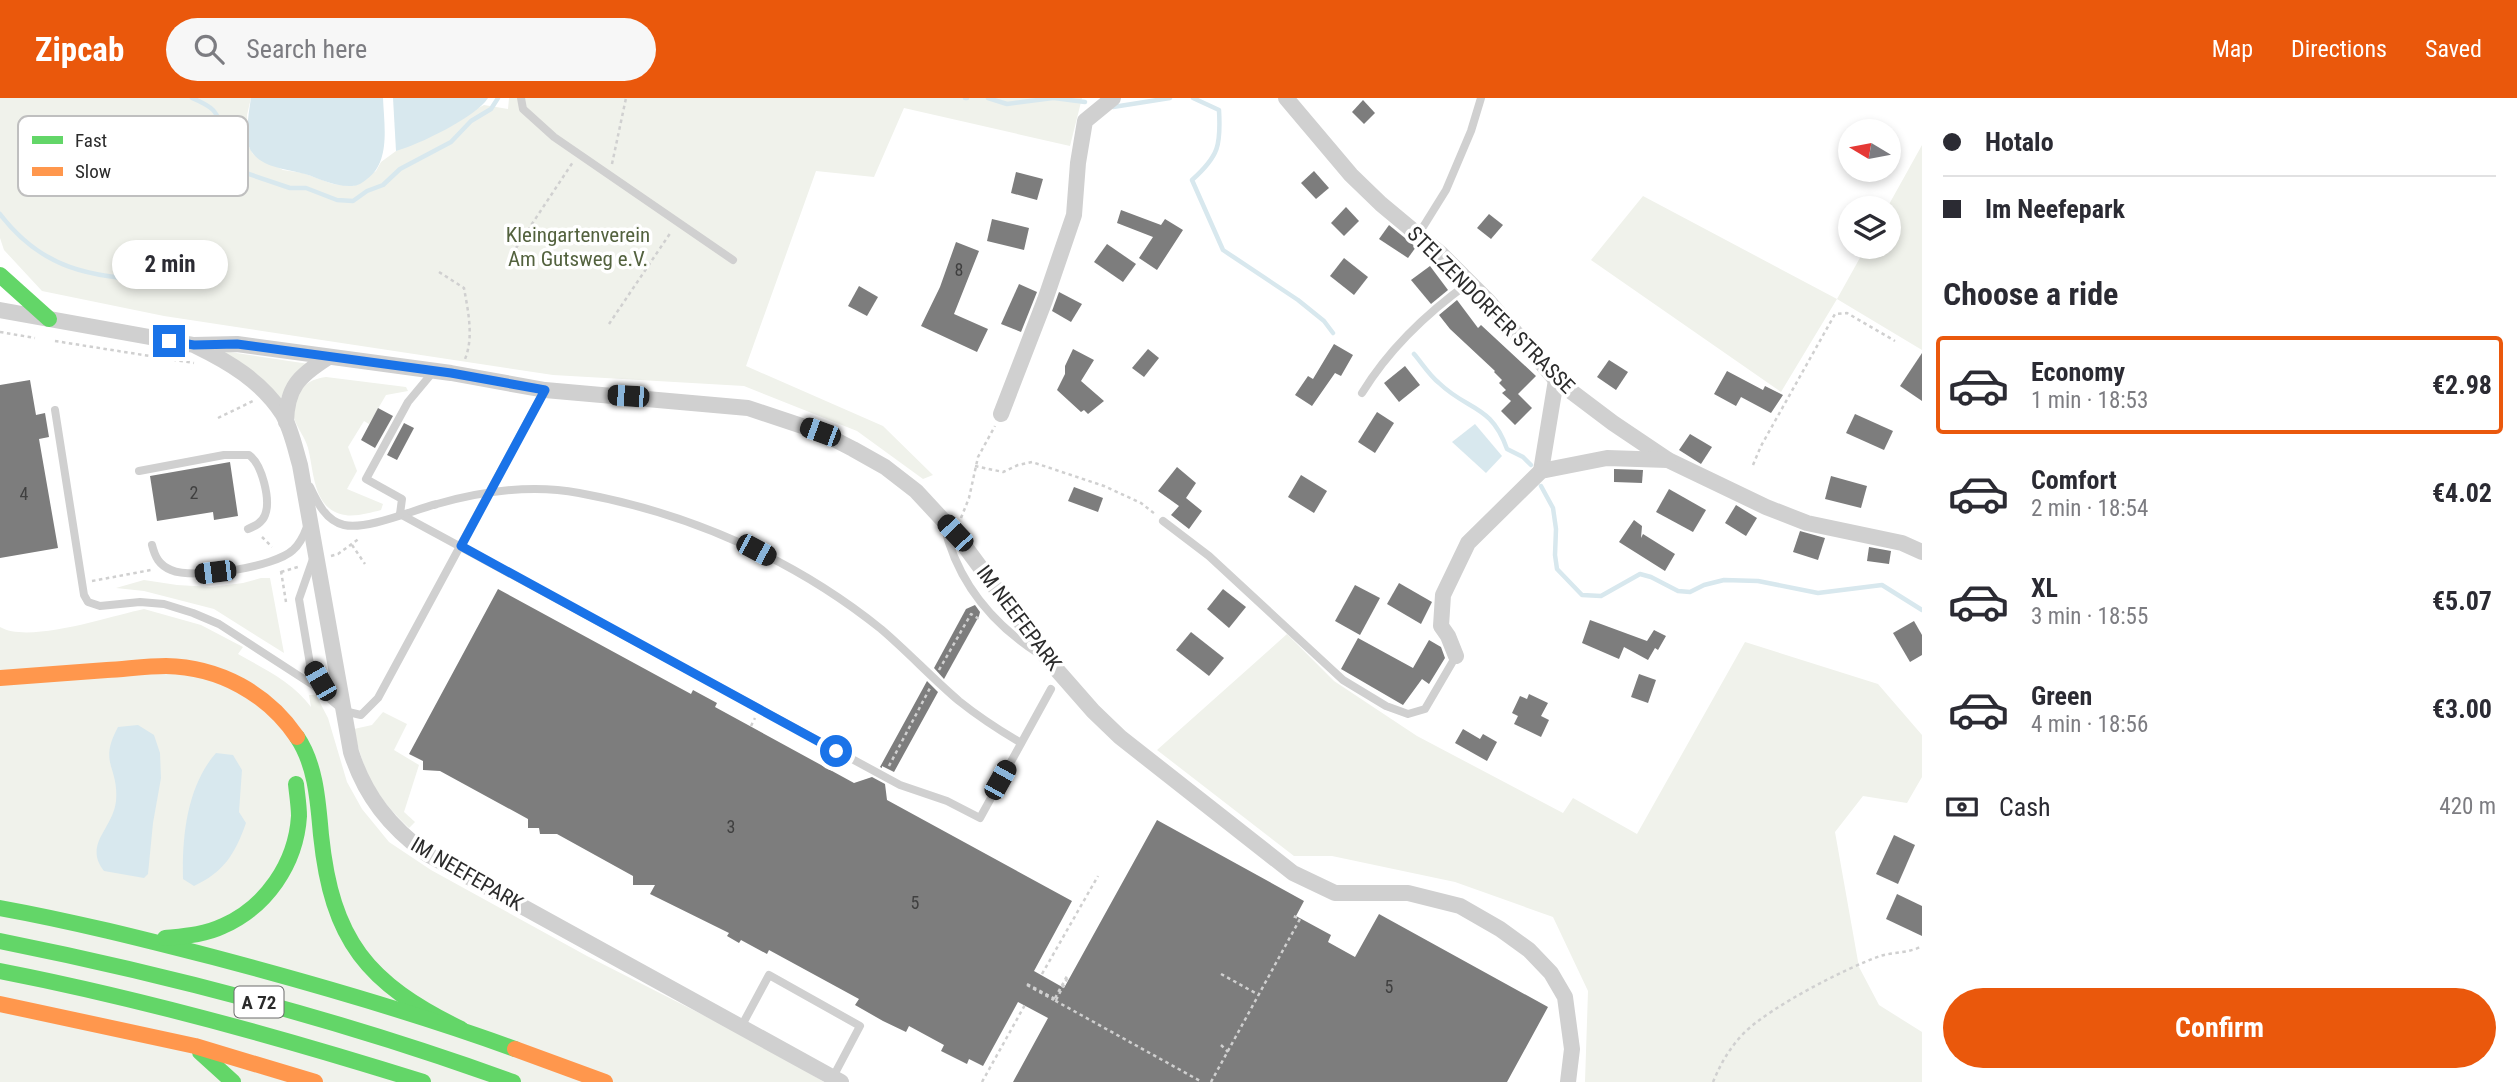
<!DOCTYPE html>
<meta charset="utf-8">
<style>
:root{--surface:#fff;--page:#f7f7f7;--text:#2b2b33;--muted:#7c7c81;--line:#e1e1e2;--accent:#ea580c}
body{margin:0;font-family:"Roboto Condensed",sans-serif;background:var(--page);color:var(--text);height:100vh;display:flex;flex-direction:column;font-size:26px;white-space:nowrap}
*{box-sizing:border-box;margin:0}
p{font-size:23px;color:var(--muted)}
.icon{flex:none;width:38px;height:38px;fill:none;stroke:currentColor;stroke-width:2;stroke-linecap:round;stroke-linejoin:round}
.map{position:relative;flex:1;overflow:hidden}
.drawer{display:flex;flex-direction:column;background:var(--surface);width:595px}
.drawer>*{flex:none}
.banner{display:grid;align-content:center;height:154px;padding:0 21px;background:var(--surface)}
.needle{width:46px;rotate:280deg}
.fabs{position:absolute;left:1838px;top:21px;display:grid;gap:14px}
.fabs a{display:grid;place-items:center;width:63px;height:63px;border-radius:50%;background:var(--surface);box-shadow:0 4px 10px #0003;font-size:35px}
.end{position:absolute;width:32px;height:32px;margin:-16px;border:9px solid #1a73e8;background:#fff;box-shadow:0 0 0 4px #fff}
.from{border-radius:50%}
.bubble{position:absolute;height:49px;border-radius:24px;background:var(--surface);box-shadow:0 4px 10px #0003;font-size:23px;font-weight:700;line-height:49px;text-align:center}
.car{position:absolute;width:21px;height:42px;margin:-21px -10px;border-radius:9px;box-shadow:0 0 5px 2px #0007;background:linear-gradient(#222 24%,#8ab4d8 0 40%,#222 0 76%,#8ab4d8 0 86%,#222 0)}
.banner b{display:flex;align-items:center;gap:24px;height:66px;font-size:26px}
.banner b+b{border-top:2px solid var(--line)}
.banner i{width:18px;height:18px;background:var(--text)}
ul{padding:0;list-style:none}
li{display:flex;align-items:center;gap:21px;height:98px;margin:0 14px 10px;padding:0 7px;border:4px solid transparent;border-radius:7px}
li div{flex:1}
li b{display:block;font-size:26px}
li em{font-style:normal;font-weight:700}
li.current{border-color:var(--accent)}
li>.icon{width:63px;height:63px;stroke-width:1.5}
h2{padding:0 21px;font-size:32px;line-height:84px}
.pay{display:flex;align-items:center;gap:18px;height:77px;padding:0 21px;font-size:26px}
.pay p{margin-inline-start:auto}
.primary-button{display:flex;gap:14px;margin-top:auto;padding:14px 21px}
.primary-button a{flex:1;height:80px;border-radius:42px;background:var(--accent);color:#fff;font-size:28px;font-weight:700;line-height:80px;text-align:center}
header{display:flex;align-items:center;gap:42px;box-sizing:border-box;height:98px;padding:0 35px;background:var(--accent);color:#fff}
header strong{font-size:33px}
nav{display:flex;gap:38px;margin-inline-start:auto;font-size:24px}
.search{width:490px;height:63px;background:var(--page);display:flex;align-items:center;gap:18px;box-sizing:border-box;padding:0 24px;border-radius:38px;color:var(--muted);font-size:26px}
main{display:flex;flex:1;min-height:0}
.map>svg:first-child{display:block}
</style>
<header>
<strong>Zipcab</strong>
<div class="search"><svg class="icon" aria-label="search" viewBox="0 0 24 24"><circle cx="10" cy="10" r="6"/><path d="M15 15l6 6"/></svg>Search here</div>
<nav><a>Map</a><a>Directions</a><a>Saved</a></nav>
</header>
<main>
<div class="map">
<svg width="1922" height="984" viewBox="0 0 1922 984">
<rect width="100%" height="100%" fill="#fff"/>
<g fill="#f0f2eb">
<polygon points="0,0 251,0 247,17 248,47 253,56 283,72 303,75 333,86 353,88 376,73 381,64 396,53 484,7 508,11 509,0 1082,0 1070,48 904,10 874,79 816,73 746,268 883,328 933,377 923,381 857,333 744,288 553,277 164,218 42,193 4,152 0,140"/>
<polygon points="1922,47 1922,252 1837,201 1781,294 1591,162 1643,98 1837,201 1866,149 1888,149 1887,110"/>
<polygon points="217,252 309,266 295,276 280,301 258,277"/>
<path d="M326,279L406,289L408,293L386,297L369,326L364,323L348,349L357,373L347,391L383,406L381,412C365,416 344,423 329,410C313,397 313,369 308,350C305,339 297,330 294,320C289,298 305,281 326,279Z"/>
<polygon points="261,480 270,480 284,555 214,511 144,493 116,490 144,482 177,487 211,489 243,485"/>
<path d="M144,511L201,527L243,549L238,556C264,571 293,584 311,609L309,597H316L328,620L347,684L362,711L389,744L431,772L587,858L762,947L824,984H0V529C29,546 110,518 144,511Z"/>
<polygon points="1287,536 1334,583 1417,638 1563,715 1573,700 1637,736 1745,544 1878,586 1922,637 1922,679 1907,705 1863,698 1835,734 1859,869 1879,907 1922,934 1922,984 1585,984 1588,893 1553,819 1455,784 1332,758 1294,758 1157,652"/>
<path d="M383,614L407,626L394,652L419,667L404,714L415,724L409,730C376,699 363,675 354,631L372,627Z"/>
</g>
<g fill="#d8e8ee">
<path d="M251,0H383C384,26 391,64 367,81C362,85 358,88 352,88C335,89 321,81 305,76C288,71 262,70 251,53C244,42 249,13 251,0Z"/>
<path d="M393,0H488C476,19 418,47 396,53Z"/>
<polygon points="1475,326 1502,358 1486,375 1452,344"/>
<path d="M138,627L154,637L160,655L161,680L153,725L148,776L144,780L104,773C83,746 113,731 116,703C119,668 98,666 118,629Z"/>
<path d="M216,655L233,657L242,672L239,714L246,725C235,756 224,774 194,788L183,781C182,738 187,688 216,655Z"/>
</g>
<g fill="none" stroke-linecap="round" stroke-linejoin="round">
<g stroke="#d8e8ee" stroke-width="4.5">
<path d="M192,0C199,3 208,7 213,12C216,15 217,19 220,21C234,34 234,46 226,63L231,70L290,90H306L337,102L353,103L367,93L383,87L400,71L451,44L471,23L491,11L498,0"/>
<polyline points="965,0 967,0"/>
<polyline points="988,0 1007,6 1053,0"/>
<polyline points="1054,0 1085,4"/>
<path d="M1193,0L1219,12C1221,47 1219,58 1192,82L1223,152L1298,202L1324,223L1333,235"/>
<polyline points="1113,9 1170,0"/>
<path d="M0,116C43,172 89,178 155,183"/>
<path d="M1414,256C1422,265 1429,277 1439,285C1468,313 1491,306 1507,351L1523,359L1531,367"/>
<polyline points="1541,388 1553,410 1556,431 1555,457 1557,471 1582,497 1601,498 1640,476 1651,479 1678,493 1690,494 1704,487 1724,482 1758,483 1818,495 1882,487 1922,512"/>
</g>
</g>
<g fill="#7d7d7d">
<polygon points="1363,2 1375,15 1364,26 1352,14"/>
<polygon points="1314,73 1329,90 1316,101 1301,85"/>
<polygon points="1016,74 1043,81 1037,102 1011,95"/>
<polygon points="1346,109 1359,123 1344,138 1331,125"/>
<polygon points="1121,112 1161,127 1165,121 1183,132 1157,172 1139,160 1153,139 1117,125"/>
<polygon points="1489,116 1503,127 1491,141 1477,130"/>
<polygon points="992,121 1029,130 1024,152 987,143"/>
<polygon points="1389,127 1416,149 1408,160 1379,141"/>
<polygon points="956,144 979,153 954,216 988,231 977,254 921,228 940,189"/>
<polygon points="1107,146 1136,166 1123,184 1094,164"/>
<polygon points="1344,160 1368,179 1354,197 1330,178"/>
<polygon points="1430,168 1448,192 1431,206 1411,182"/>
<polygon points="1019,186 1037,194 1021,234 1001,226"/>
<polygon points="859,188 878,199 867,218 848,208"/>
<polygon points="1059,194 1082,206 1071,224 1052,213"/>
<polygon points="1457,202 1478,230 1481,227 1536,278 1518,296 1532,310 1515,327 1501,313 1511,303 1502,295 1506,292 1499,285 1502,282 1494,274 1495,273 1450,231 1439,217"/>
<polygon points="1334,246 1353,257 1341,278 1335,275 1312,308 1295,297 1308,278 1313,281"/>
<polygon points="1073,251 1094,262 1081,283 1104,303 1088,316 1084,312 1081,314 1057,292 1065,276 1065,268"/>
<polygon points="1148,251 1159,260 1144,279 1132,270"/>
<polygon points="1922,255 1922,303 1900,288"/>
<polygon points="1609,262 1628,274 1616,292 1597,279"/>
<polygon points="1405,268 1420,287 1399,304 1384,285"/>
<polygon points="1727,273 1763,292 1765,288 1783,297 1771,315 1741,299 1736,308 1714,296"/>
<polygon points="30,282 36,317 45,315 49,339 39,341 58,450 0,460 0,287"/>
<polygon points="378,310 393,318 375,350 361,342"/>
<polygon points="1377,314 1394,325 1375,355 1358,344"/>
<polygon points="1855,316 1893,333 1884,352 1846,335"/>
<polygon points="404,325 414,330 397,362 387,357"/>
<polygon points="1690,336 1712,349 1701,366 1679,352"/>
<polygon points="230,364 238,418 214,422 213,414 157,423 150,378"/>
<polygon points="1177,369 1196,385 1186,400 1202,413 1189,431 1171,417 1179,408 1158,393"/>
<polygon points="1614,371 1643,372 1642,385 1614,384"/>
<polygon points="1301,377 1327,393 1314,415 1288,399"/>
<polygon points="1831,378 1867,388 1861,410 1825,401"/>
<polygon points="1074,389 1103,400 1098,414 1068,403"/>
<polygon points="1669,391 1706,412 1693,434 1656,414"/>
<polygon points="1736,407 1757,420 1746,438 1725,425"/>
<polygon points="1634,422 1642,428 1641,440 1643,436 1675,456 1665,473 1619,444"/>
<polygon points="1800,433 1825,440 1818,462 1793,454"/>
<polygon points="1869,449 1891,453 1889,466 1867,463"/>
<polygon points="1399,485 1432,504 1421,526 1387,506"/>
<polygon points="1355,487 1380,500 1360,537 1335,523"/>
<polygon points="498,491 691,596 693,592 717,605 715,609 854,685 872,679 885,686 887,702 1072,803 1034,873 1064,890 1157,722 1304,803 1296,818 1331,837 1328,844 1355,859 1379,816 1548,909 1507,984 1013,984 1048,920 1018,904 983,968 969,961 967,966 941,953 944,947 909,928 906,934 883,923 855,907 859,901 769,852 767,856 741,842 739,845 727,838 729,835 650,796 655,787 633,787 633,778 557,736 540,736 539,730 528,730 528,721 440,673 423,672 423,663 409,656"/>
<polygon points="1223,491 1246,509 1229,530 1207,511"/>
<polygon points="975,507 980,514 979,518 944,581 934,570 966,511"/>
<polygon points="1590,522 1647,543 1654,532 1666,538 1658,552 1655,550 1648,562 1624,549 1619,561 1582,545"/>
<polygon points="1914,523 1922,537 1922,557 1910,564 1893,535"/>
<polygon points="1191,534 1224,560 1209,578 1176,552"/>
<polygon points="1358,540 1413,570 1429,542 1441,549 1445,560 1429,586 1422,581 1403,607 1341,571"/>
<polygon points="1639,576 1656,582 1648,605 1631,599"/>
<polygon points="927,583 938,594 894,674 882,668 882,670 880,669"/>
<polygon points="1529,596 1548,605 1541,618 1549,622 1541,639 1514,626 1518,618 1512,615 1520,598 1527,601"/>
<polygon points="1463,631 1480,641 1483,636 1497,644 1487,663 1455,645"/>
<polygon points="1894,737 1915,747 1898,786 1876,776"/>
<polygon points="1897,796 1922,808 1922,838 1886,821"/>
</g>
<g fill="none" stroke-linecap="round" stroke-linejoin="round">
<g stroke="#d0d0d0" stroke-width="2.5" stroke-dasharray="3.5 3.5" stroke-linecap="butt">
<polyline points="612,66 626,0"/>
<polyline points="516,150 573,64"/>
<path d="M439,174L464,190C468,213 474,239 465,261"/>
<polyline points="609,226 671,134"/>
<polyline points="0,234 35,240"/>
<polyline points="55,243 194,265"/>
<polyline points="218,320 253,303"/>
<polyline points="1753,367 1761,348 1835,216 1847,215 1895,243"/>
<polyline points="975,368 1003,374 1018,367 1032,364 1104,388 1141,405 1155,416"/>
<polyline points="961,420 969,400 978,359 995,328"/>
<polyline points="262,439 272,449"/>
<polyline points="352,447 365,466"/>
<polyline points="331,458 338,456 360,440"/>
<polyline points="281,473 286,504"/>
<polyline points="281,474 298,469"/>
<polyline points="92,483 151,472"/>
<polyline points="939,572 971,516 979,521"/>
<polyline points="751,628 755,620"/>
<polyline points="889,668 930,590"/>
<polyline points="1042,876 1098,778"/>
<polyline points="1221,876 1259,897"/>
<polyline points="1027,886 1055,901"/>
<polyline points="1056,902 1068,879 1067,878 1054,902 1202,984"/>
<polyline points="1221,947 1228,954"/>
<polyline points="982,984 1026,905"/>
<polyline points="1211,984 1300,821 1291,817"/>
<path d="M1713,984C1721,965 1730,949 1745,934C1772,908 1844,871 1880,858C1894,854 1910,855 1922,848"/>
</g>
<g stroke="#d0d0d0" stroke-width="8">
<polyline points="521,0 523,11 554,39 733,162"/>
<polyline points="1418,137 1446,92 1471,33 1481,0"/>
<path d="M1362,295C1389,251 1428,214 1470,184"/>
<polyline points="55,312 84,497 88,504 100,508 140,504 164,506 193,515 219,526 313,587 344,613 361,617 378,600 544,293"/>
<path d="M139,373L224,357H249C262,366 271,402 265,417C262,425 255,428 248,431"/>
<path d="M310,389C317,404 326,423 344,427C368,432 413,412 437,406C483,393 532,386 579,395C689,415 794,461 881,531C908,554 932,580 959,603C979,619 999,632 1021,645"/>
<polyline points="400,416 900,687 947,703 980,720 1051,591"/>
<polyline points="400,416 402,401 366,381 408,304 433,274"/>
<polyline points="1163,423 1209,458 1343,582 1386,608 1408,616 1425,611 1456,558"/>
<path d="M944,427C957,483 991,525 1039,556"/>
<path d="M152,447C155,459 159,467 171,472C194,482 275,469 293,452C300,446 304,437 307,429"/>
<polyline points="313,461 299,501 310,566 326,595"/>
<polyline points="741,929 769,877 860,928 833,979"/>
</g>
<g stroke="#d0d0d0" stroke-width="16">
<polyline points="1286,0 1351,77 1381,106 1441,156 1489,204 1556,282 1613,325 1668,362 1766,409 1807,425 1902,445 1922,454"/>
<polyline points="0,212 194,247 237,246 451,275 545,292 748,310 820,334 853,351 885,369 916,393 955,435 1050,564 1093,613 1120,639 1293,775 1335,795 1408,795 1460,808 1500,831 1529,852 1551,875 1565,899 1572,951 1568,984"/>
<path d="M196,248C229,264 261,283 282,315C291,330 295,350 300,367L351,654C365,698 390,729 427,756L841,984"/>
<polyline points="1001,316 1045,202 1074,117 1078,65 1085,23 1113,0"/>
<path d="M286,324C287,289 299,278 327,260"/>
<polyline points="1541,373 1556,282"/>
<polyline points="1456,558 1448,538 1441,528 1443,497 1468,445 1541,373 1607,360 1668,362"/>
</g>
<g stroke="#63d668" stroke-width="16">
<polyline points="0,177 49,221"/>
<path d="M297,639C316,667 318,704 321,737C332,843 367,885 461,931"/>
<path d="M0,810C72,823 143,841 213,859C315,886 416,915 515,951"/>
<path d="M165,840C185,838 204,837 223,828C266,809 296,766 299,718C299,708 297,696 296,686"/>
<path d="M0,843C175,878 345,923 513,984"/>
<path d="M0,873C144,901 283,940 423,984"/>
<polyline points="200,954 233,984"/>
</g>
<g stroke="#ff974d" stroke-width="16">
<path d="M0,580C36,577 71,575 107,572C126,571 146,568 166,568C219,569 267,595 297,639"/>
<polyline points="0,906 195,948 315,984"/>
<polyline points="515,951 605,984"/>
</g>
<polyline stroke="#d0d0d0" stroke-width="2.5" stroke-dasharray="3.5 3.5" stroke-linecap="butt" points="1027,887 1054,902"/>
</g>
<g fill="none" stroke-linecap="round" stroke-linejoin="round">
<polyline stroke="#1a73e8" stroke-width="9" points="169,243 194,247 237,246 451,275 545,292 461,448 836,653"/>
</g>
<g text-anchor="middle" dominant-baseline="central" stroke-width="7" stroke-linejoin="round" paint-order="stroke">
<g font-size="18" fill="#404040">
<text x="959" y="171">8</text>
<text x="194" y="394">2</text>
<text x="24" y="395">4</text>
<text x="731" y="728">3</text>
<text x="915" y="804">5</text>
<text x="1389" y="888">5</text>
</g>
<rect fill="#fff" stroke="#6b6b6b" stroke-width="2" x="234.5" y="888.5" width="49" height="31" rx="5"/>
<g font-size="19" font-weight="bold" fill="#2b2b2b">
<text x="259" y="904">A 72</text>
</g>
<g font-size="21" fill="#53623e" stroke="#fff">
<text x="578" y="137">Kleingartenverein<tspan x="578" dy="24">Am Gutsweg e.V.</tspan></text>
</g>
<g font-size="21" fill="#2b2b2b" stroke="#fff">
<text transform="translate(1491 212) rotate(45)">STELZENDORFER STRASSE</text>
<text transform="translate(1019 520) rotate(53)">IM NEEFEPARK</text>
<text transform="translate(467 776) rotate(30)">IM NEEFEPARK</text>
</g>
</g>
<rect x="18" y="18" width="230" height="80" rx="10" fill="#fff" stroke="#bfbfbf" stroke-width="2"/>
<rect x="32" y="38" width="31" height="8" fill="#63d668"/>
<rect x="32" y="69" width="31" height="9" fill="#ff974d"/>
<g font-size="19" fill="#2b2b2b">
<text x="75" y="49">Fast</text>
<text x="75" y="80">Slow</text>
</g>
</svg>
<div class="fabs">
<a><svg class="needle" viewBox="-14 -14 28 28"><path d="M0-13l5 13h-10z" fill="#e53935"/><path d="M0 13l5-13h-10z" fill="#7c7c81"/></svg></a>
<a><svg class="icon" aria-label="layers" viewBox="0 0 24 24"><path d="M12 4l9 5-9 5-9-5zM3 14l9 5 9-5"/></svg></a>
</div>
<i class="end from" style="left:836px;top:653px"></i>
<i class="end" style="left:169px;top:243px"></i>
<div class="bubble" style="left:112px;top:142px;width:116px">2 min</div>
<i class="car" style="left:628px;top:298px;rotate:274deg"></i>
<i class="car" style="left:820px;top:334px;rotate:290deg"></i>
<i class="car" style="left:955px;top:435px;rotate:317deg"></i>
<i class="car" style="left:756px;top:452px;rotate:118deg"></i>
<i class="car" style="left:215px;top:474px;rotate:263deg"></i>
<i class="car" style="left:320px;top:583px;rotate:330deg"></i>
<i class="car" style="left:1000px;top:682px;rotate:29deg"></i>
</div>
<section class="drawer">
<div class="banner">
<b><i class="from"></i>Hotalo</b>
<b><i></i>Im Neefepark</b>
</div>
<h2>Choose a ride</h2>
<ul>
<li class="current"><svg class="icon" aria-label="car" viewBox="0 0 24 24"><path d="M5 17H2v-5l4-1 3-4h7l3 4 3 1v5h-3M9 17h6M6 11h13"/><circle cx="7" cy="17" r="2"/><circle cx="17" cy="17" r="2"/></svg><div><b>Economy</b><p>1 min · 18:53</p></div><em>€2.98</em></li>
<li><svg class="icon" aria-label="car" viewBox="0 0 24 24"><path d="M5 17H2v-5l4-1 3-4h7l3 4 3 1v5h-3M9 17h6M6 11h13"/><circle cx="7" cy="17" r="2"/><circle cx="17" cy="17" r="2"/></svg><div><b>Comfort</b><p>2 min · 18:54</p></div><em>€4.02</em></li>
<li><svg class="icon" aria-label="car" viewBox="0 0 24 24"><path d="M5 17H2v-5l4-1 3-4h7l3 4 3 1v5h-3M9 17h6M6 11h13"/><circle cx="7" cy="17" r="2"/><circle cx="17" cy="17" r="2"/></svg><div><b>XL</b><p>3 min · 18:55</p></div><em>€5.07</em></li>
<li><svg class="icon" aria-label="car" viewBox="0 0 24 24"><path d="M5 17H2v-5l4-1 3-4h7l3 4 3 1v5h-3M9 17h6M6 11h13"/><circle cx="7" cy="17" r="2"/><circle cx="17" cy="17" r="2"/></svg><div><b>Green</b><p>4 min · 18:56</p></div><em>€3.00</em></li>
</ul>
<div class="pay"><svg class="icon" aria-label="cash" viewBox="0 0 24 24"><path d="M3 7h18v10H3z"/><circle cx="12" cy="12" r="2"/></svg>Cash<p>420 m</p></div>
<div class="primary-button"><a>Confirm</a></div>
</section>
</main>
